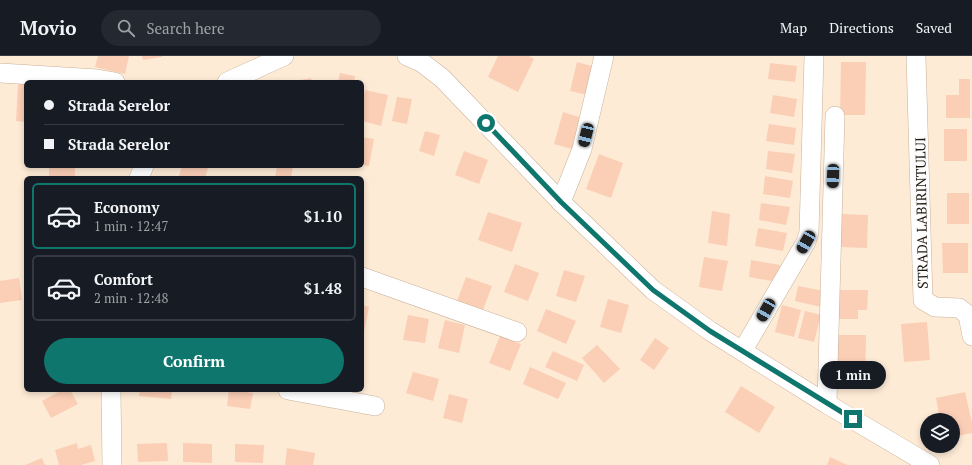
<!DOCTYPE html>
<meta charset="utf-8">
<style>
:root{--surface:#171b24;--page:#242831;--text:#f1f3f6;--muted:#9ea1a6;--line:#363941;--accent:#0f766e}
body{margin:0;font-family:"PT Serif",serif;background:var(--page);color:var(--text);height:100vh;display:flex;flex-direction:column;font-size:15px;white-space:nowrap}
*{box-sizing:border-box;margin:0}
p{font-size:13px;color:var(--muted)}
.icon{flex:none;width:22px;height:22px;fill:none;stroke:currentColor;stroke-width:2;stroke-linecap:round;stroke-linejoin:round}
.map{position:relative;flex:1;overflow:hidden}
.panel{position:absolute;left:24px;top:120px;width:340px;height:216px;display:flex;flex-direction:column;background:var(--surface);border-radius:6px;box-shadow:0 2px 6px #0003}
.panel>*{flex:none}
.banner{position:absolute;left:24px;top:24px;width:340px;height:88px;border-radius:6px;box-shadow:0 2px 6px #0003;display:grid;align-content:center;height:88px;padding:0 20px;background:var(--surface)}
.buttons{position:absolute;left:920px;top:357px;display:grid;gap:8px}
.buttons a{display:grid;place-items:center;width:40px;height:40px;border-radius:50%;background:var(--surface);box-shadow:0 2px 6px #0003;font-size:20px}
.end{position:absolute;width:18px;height:18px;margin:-9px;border:5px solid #0f766e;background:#fff;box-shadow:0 0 0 2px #fff}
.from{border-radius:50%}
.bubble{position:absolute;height:28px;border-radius:14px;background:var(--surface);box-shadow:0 2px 6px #0003;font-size:13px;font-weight:700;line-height:28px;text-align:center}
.car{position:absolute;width:12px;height:24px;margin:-12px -6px;border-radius:5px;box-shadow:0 0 3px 1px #0007;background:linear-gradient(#222 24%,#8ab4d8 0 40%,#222 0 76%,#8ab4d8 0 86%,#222 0)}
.banner b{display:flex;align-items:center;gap:14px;height:38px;font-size:15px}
.banner b+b{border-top:1px solid var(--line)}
.banner i{width:10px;height:10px;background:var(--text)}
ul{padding:7px 0 0;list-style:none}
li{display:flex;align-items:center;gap:12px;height:66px;margin:0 8px 6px;padding:0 12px;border:2px solid var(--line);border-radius:6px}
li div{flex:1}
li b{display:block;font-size:15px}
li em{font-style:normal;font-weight:700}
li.on{border-color:var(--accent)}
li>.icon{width:36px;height:36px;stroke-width:1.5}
.action{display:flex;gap:8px;margin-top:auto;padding:8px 20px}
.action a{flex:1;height:46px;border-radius:24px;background:var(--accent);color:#fff;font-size:16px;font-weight:700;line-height:46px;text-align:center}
header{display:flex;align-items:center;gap:24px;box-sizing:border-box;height:56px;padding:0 20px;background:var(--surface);border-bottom:1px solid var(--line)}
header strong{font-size:19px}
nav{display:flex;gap:22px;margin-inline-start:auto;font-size:14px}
.search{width:280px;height:36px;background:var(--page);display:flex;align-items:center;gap:10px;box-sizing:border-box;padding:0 14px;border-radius:22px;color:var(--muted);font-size:15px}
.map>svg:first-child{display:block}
</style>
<header>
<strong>Movio</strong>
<div class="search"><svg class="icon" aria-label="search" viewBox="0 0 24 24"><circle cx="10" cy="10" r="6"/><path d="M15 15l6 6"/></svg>Search here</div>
<nav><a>Map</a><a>Directions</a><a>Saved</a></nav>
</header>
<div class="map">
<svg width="972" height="409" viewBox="0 0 972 409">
<rect width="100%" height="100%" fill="#feebd6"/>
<g fill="#fbceb6">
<polygon points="98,0 129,0 125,18 95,11"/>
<polygon points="142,0 162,0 162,1 143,4"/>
<polygon points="498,0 529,0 534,3 518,36 488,21"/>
<polygon points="577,6 595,11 588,39 570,35"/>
<polygon points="841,6 866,6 865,59 840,59"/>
<polygon points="770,7 797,10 795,26 768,23"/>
<polygon points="340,17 355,20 354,26 338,26"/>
<polygon points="311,22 312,26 295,26 295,25"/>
<polygon points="959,23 970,23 970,62 946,62 946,39 959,39"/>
<polygon points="18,28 26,28 26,66 16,65"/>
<polygon points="365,34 388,39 381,70 362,65 362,47"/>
<polygon points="773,39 797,43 794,61 770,57"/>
<polygon points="397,41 412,43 407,68 392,65"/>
<polygon points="563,56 582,62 572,93 554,88"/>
<polygon points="769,68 796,72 794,89 766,85"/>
<rect x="944" y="73" width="23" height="32"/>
<polygon points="425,75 440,79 434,100 419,95"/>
<polygon points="362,81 374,83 369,110 362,109"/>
<polygon points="464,95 488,104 479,128 455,119"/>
<polygon points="768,95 795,98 792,117 766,113"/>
<polygon points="599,98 623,107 611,142 586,133"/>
<rect x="49" y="110" width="26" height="12"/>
<polygon points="182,110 201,110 208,112 205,122 186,122 179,120"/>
<polygon points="277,110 293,111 291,122 275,122"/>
<polygon points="765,120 793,125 790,142 763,138"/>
<rect x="947" y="137" width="22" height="31"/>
<polygon points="761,147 790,151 786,169 759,164"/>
<polygon points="712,155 730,158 727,190 708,187"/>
<polygon points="488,156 522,167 512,196 478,184"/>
<polygon points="841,158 868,159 867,192 840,191"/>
<polygon points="758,172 787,177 783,195 755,190"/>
<polygon points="942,187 968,187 968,217 943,217"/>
<polygon points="704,201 728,205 722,235 699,231"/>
<polygon points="751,204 780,209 777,226 749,221"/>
<polygon points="515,208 539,217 528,245 504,236"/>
<polygon points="564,214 585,220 576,246 556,240"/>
<polygon points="466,221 492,230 483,254 457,245"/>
<polygon points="19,222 22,244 0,247 0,225"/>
<polygon points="798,230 824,235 821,251 795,245"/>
<polygon points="838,234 868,234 867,254 858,254 858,263 837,263"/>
<polygon points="608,243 629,249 621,277 600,271"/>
<polygon points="362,249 369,251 364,276 362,276"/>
<polygon points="782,249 801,254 794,281 775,276"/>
<polygon points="546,253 576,265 566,288 537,275"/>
<polygon points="805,255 821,259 814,286 798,282"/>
<polygon points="408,259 429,263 425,287 403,284"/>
<polygon points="445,264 465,269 459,297 438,292"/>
<polygon points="927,266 930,304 904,306 901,268"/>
<polygon points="837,279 866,279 865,330 837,330"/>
<polygon points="500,280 521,288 510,315 489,307"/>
<polygon points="655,282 669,292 654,314 640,304"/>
<polygon points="597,289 620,313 604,327 582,302"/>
<polygon points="553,295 584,309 577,325 545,311"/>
<polygon points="530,311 566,327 558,343 523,328"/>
<polygon points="413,316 439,323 433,345 406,337"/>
<polygon points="741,330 775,351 759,377 725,356"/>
<polygon points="62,334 70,334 78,348 51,362 42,345"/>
<polygon points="140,334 172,334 171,343 139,340"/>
<polygon points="229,334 253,337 250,353 227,350"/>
<polygon points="965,336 972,367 972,377 953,381 953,364 940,364 936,342"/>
<polygon points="449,338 468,343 462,367 443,362"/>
<polygon points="77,387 78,393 91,389 95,405 81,409 59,409 55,394"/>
<polygon points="167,387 168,405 138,406 137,388"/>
<polygon points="183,387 212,388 212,407 183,406"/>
<polygon points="235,388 264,389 263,407 235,406"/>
<polygon points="287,392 315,397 313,409 285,409"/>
<polygon points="830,401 847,409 827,409"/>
<polygon points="42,402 45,409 25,409"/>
</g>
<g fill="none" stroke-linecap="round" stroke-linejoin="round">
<g stroke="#c8b199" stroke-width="20">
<g id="minor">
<polyline points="407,0 421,6 442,22 561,146 653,234 710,275 827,348 930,409"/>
<polyline points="916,0 923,244 935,251 959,252 968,259 972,280"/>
<polyline points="0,17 97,23 115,26"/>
<polyline points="227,26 284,0"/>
<polyline points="139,122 144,110"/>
<polyline points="561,146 582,93 604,0"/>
<polyline points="362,221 517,276"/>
<polyline points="743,294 806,186 809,176 814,0"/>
<polyline points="111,334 112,409"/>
<polyline points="288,334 375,350"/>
<polyline points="827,348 835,60"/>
</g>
</g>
<use href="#minor" stroke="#fff" stroke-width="19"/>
</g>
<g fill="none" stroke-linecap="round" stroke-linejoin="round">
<polyline stroke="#0f766e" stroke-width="5" points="486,67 561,146 653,234 710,275 853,363"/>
</g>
<g text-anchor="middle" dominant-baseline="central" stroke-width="4" stroke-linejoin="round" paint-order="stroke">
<g font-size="14" fill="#20180f" stroke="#fcfcfc">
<text transform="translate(921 157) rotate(-91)">STRADA LABIRINTULUI</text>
</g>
</g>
</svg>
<div class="buttons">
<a><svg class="icon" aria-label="layers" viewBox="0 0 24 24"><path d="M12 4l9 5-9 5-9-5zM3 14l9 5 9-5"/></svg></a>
</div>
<i class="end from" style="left:486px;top:67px"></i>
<i class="end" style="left:853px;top:363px"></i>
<div class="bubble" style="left:820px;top:305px;width:66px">1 min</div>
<i class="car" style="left:586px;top:79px;rotate:194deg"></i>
<i class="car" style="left:833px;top:120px;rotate:182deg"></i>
<i class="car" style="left:806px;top:186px;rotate:210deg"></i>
<i class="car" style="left:766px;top:254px;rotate:210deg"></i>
<div class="banner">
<b><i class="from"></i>Strada Serelor</b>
<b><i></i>Strada Serelor</b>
</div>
<section class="panel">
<ul>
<li class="on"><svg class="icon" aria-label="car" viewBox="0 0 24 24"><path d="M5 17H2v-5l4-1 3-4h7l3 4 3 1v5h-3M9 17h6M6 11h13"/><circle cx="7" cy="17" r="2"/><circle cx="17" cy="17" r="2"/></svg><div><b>Economy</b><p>1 min · 12:47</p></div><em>$1.10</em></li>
<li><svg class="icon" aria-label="car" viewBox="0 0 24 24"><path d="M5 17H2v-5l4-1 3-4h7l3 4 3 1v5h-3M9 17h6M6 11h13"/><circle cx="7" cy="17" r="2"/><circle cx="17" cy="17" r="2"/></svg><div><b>Comfort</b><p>2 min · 12:48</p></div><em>$1.48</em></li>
</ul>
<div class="action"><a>Confirm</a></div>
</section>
</div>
